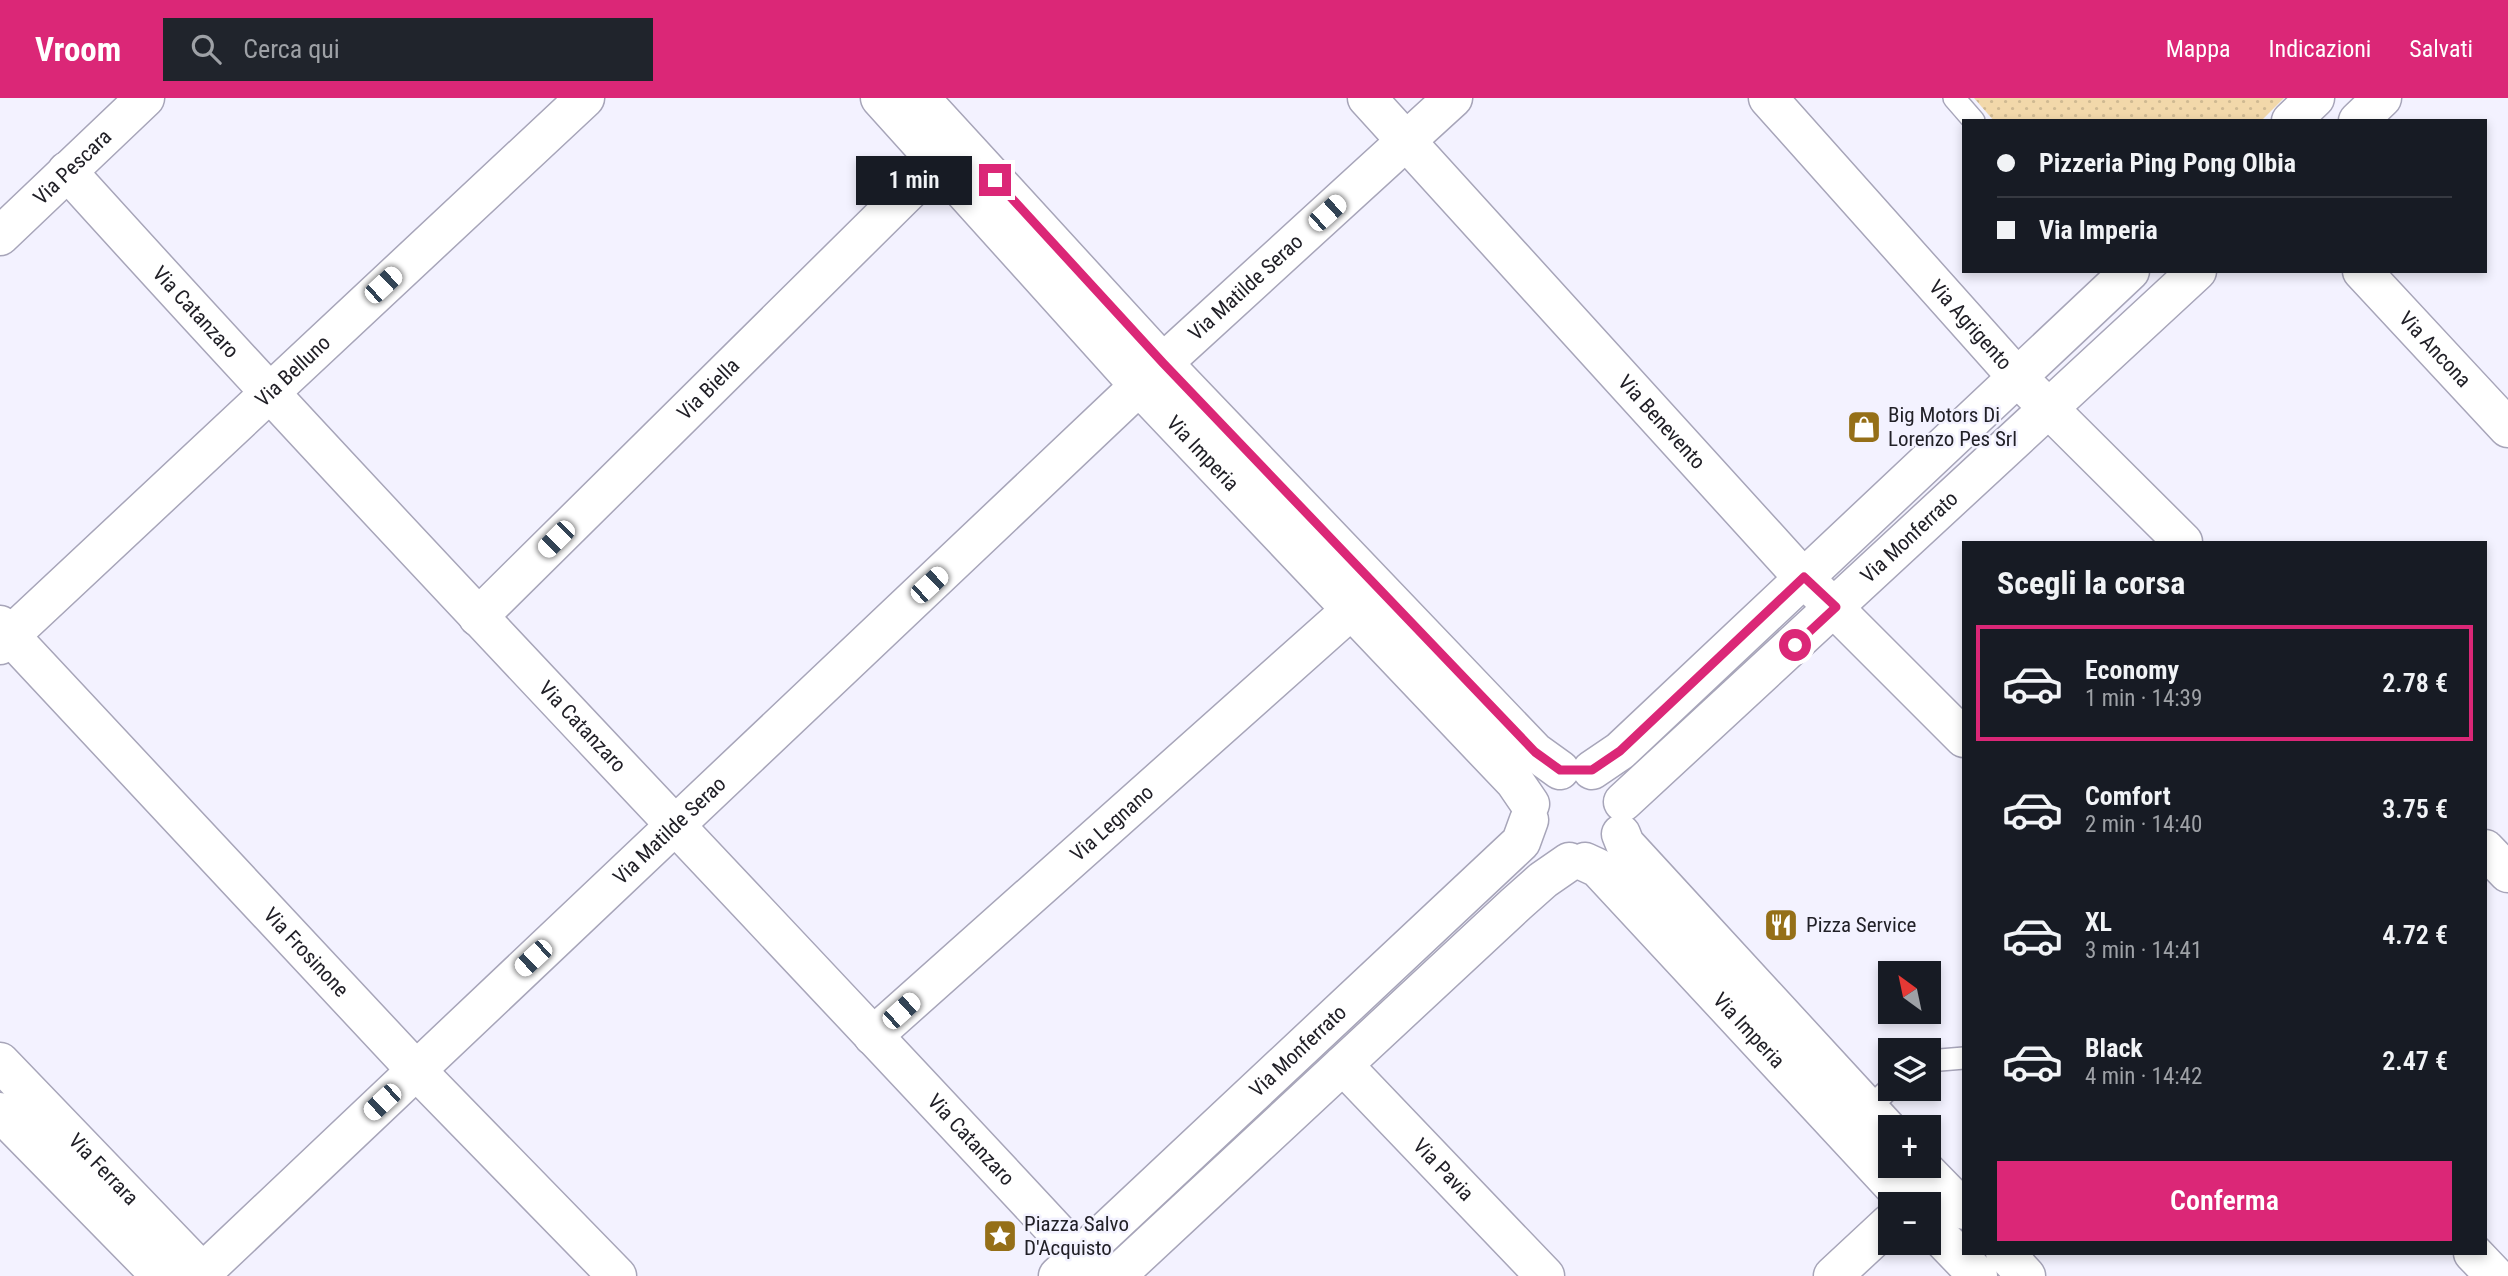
<!DOCTYPE html>
<html lang="it">
<meta charset="utf-8">
<style>
:root{--surface:#171b24;--page:#20242c;--text:#f1f3f6;--muted:#9ea1a6;--line:#363941;--accent:#db2777}
body{margin:0;font-family:"Roboto Condensed",sans-serif;background:var(--page);color:var(--text);height:100vh;display:flex;flex-direction:column;font-size:26px;white-space:nowrap}
*{box-sizing:border-box;margin:0}
p{font-size:23px;color:var(--muted)}
.icon{flex:none;width:38px;height:38px;fill:none;stroke:currentColor;stroke-width:2;stroke-linecap:round;stroke-linejoin:round}
.map{position:relative;flex:1;overflow:hidden}
.drawer{position:absolute;left:1962px;top:443px;width:525px;height:714px;display:flex;flex-direction:column;background:var(--surface);border-radius:0px;box-shadow:0 4px 10px #0003}
.drawer>*{flex:none}
.top-card{position:absolute;left:1962px;top:21px;width:525px;height:154px;border-radius:0px;box-shadow:0 4px 10px #0003;display:grid;align-content:center;height:154px;padding:0 35px;background:var(--surface)}
.needle{width:46px;rotate:327deg}
.controls{position:absolute;left:1878px;top:863px;display:grid;gap:14px}
.controls a{display:grid;place-items:center;width:63px;height:63px;border-radius:0px;background:var(--surface);box-shadow:0 4px 10px #0003;font-size:35px}
.end{position:absolute;width:32px;height:32px;margin:-16px;border:9px solid #db2777;background:#fff;box-shadow:0 0 0 4px #fff}
.from{border-radius:50%}
.bubble{position:absolute;height:49px;border-radius:0px;background:var(--surface);box-shadow:0 4px 10px #0003;font-size:23px;font-weight:600;line-height:49px;text-align:center}
.car{position:absolute;width:21px;height:42px;margin:-21px -10px;border-radius:9px;box-shadow:0 0 5px 2px #0007;background:linear-gradient(#fff 24%,#345 0 40%,#fff 0 76%,#345 0 86%,#fff 0)}
.top-card b{display:flex;align-items:center;gap:24px;height:66px;font-size:26px}
.top-card b+b{border-top:2px solid var(--line)}
.top-card i{width:18px;height:18px;background:var(--text)}
ul{padding:0;list-style:none}
li{display:flex;align-items:center;gap:21px;height:116px;margin:0 14px 10px;padding:0 21px;border:4px solid transparent;border-radius:0px}
li div{flex:1}
li b{display:block;font-size:26px}
li em{font-style:normal;font-weight:600}
li.on{border-color:var(--accent)}
li>.icon{width:63px;height:63px;stroke-width:1.5}
h2{padding:0 35px;font-size:32px;line-height:84px}
.cta{display:flex;gap:14px;margin-top:auto;padding:14px 35px}
.cta a{flex:1;height:80px;border-radius:0px;background:var(--accent);color:#fff;font-size:28px;font-weight:600;line-height:80px;text-align:center}
header{display:flex;align-items:center;gap:42px;box-sizing:border-box;height:98px;padding:0 35px;background:var(--accent);color:#fff}
header strong{font-size:33px}
nav{display:flex;gap:38px;margin-inline-start:auto;font-size:24px}
.search{width:490px;height:63px;background:var(--page);display:flex;align-items:center;gap:18px;box-sizing:border-box;padding:0 24px;border-radius:0px;color:var(--muted);font-size:26px}
.map>svg:first-child{display:block}
</style>
<header>
<strong>Vroom</strong>
<div class="search"><svg class="icon" aria-label="search" viewBox="0 0 24 24"><circle cx="10" cy="10" r="6"/><path d="M15 15l6 6"/></svg>Cerca qui</div>
<nav><a>Mappa</a><a>Indicazioni</a><a>Salvati</a></nav>
</header>
<div class="map">
<svg width="2508" height="1178" viewBox="0 0 2508 1178">
<defs>
<pattern id="grass-dots" width="8" height="8" patternUnits="userSpaceOnUse" patternTransform="scale(1.75)"><rect width="8" height="8" fill="#f2d8aa"/><path d="M2 2h.1M6 6h.1" fill="none" stroke="#cfb992" stroke-width="1.8" stroke-linecap="round"/></pattern>
</defs>
<rect width="100%" height="100%" fill="#f3f2ff"/>
<polygon fill="url(#grass-dots)" points="1974,0 2284,0 2261,23 1994,23"/>
<g fill="none" stroke-linecap="round" stroke-linejoin="round">
<g stroke="#a7a5b9" stroke-width="24">
<g id="service">
<polyline points="1954,0 1974,23"/>
<polyline points="1928,963 1964,960"/>
<polyline points="1868,1011 1890,990"/>
</g>
</g>
<g stroke="#a7a5b9" stroke-width="41">
<g id="minor">
<path id="s1" d="M1367,0L1797,473L1964,640"/>
<path id="s2" d="M1768,0L2017,279L2183,444"/>
<path id="s3" d="M67,73C395,436 736,788 1069,1147L1102,1178"/>
<path id="s4" d="M0,138L145,0"/>
<path id="s5" d="M2362,173L2508,330"/>
<path id="s6" d="M1163,265L1453,0"/>
<path id="s7" d="M478,519L938,64"/>
<path id="s8" d="M0,527L415,971L617,1178"/>
<path id="s9" d="M0,547L585,0"/>
<polyline points="2485,751 2508,775"/>
<path id="s10" d="M873,938L1350,513"/>
<path id="s11" d="M1343,967L1545,1178"/>
<polyline points="2473,1155 2495,1178"/>
<path id="s12" d="M199,1178L1139,288"/>
<polyline points="1833,1178 1890,1125"/>
</g>
</g>
<g stroke="#a7a5b9" stroke-width="41">
<g id="tertiary">
<path id="s13" d="M880,0L1153,303L1515,684L1530,706"/>
<polyline points="920,0 1163,265 1535,654 1560,672"/>
<polyline points="2291,23 2315,0"/>
<polyline points="2358,23 2382,0"/>
<polyline points="1592,672 1620,653 2130,173"/>
<path id="s14" d="M1623,704L2197,173"/>
<polyline points="1621,736 1625,746 1890,1034"/>
<path id="s15" d="M1585,764L1598,770L1910,1106"/>
<path id="s16" d="M0,964L206,1178"/>
<polyline points="0,1014 161,1178"/>
<polyline points="1921,1068 1964,1112"/>
<polyline points="1928,1126 1978,1178"/>
<polyline points="2005,1155 2026,1178"/>
<path id="s17" d="M1058,1178L1521,744L1529,722"/>
<polyline points="1116,1178 1516,806 1543,782 1569,764"/>
</g>
</g>
<use href="#service" stroke="#fff" stroke-width="21"/>
<use href="#minor" stroke="#fff" stroke-width="38"/>
<use href="#tertiary" stroke="#fff" stroke-width="38"/>
</g>
<g fill="none" stroke-linecap="round" stroke-linejoin="round">
<polyline stroke="#db2777" stroke-width="9" points="995,82 1163,265 1535,654 1560,672 1592,672 1620,653 1804,479 1836,509 1795,547"/>
</g>
<defs>
<g id="shop-square" transform="scale(1.75)"><rect x="-9" y="-9" width="18" height="18" rx="4" fill="#956f18" stroke="#f3f2ff"/><path d="M-5-2.5h2.3a2.7 3.5 0 0 1 5.4 0H5L5.5 6h-11ZM-1.5-2.5h3a1.5 2.3 0 0 0-3 0Z" fill="#fff"/></g>
<g id="restaurant-square" transform="scale(1.75)"><rect x="-9" y="-9" width="18" height="18" rx="4" fill="#956f18" stroke="#f3f2ff"/><path d="M-5-6h1v4h1v-4h1v4h1v-4h1v5L-1.5 .5V6h-2V.5L-5-1ZM5-6V6H3V1.5H1.5Q1.5-4 5-6Z" fill="#fff"/></g>
<g id="sight-square" transform="scale(1.75)"><rect x="-9" y="-9" width="18" height="18" rx="4" fill="#956f18" stroke="#f3f2ff"/><path d="M0-6L1.8-2.2L6-1.7L2.9 1.2L3.7 5.4L0 3.3L-3.7 5.4L-2.9 1.2L-6-1.7L-1.8-2.2Z" fill="#fff"/></g>
</defs>
<g fill-rule="evenodd">
<use href="#shop-square" x="1864" y="329"/>
<use href="#restaurant-square" x="1781" y="827"/>
<use href="#sight-square" x="1000" y="1138"/>
</g>
<g text-anchor="middle" dominant-baseline="central" stroke-width="5" stroke-linejoin="round" paint-order="stroke">
<g font-size="21" fill="#212027" stroke="#f3f2ff">
<text stroke="none"><textPath href="#s4" startOffset="100">Via Pescara</textPath></text>
<text stroke="none"><textPath href="#s6" startOffset="112">Via Matilde Serao</textPath></text>
<text stroke="none"><textPath href="#s3" startOffset="191">Via Catanzaro</textPath></text>
<text stroke="none"><textPath href="#s2" startOffset="304">Via Agrigento</textPath></text>
<text stroke="none"><textPath href="#s5" startOffset="107">Via Ancona</textPath></text>
<text stroke="none"><textPath href="#s9" startOffset="401">Via Belluno</textPath></text>
<text stroke="none"><textPath href="#s7" startOffset="324">Via Biella</textPath></text>
<text stroke="none"><textPath href="#s1" startOffset="438">Via Benevento</textPath></text>
<text stroke="none"><textPath href="#s13" startOffset="480">Via Imperia</textPath></text>
<text stroke="none"><textPath href="#s14" startOffset="390">Via Monferrato</textPath></text>
<text stroke="none"><textPath href="#s3" startOffset="758">Via Catanzaro</textPath></text>
<text stroke="none"><textPath href="#s10" startOffset="320">Via Legnano</textPath></text>
<text stroke="none"><textPath href="#s12" startOffset="648">Via Matilde Serao</textPath></text>
<text stroke="none"><textPath href="#s8" startOffset="448">Via Frosinone</textPath></text>
<text stroke="none"><textPath href="#s15" startOffset="236">Via Imperia</textPath></text>
<text stroke="none"><textPath href="#s17" startOffset="329">Via Monferrato</textPath></text>
<text stroke="none"><textPath href="#s3" startOffset="1325">Via Catanzaro</textPath></text>
<text stroke="none"><textPath href="#s16" startOffset="149">Via Ferrara</textPath></text>
<text stroke="none"><textPath href="#s11" startOffset="145">Via Pavia</textPath></text>
</g>
<g font-size="21" fill="#212027" stroke="#f3f2ff" text-anchor="start">
<text x="1888" y="317">Big Motors Di<tspan x="1888" dy="24">Lorenzo Pes Srl</tspan></text>
<text x="1806" y="827">Pizza Service</text>
<text x="1024" y="1126">Piazza Salvo<tspan x="1024" dy="24">D'Acquisto</tspan></text>
</g>
</g>
</svg>
<div class="controls">
<a><svg class="needle" viewBox="-14 -14 28 28"><path d="M0-13l5 13h-10z" fill="#e53935"/><path d="M0 13l5-13h-10z" fill="#9ea1a6"/></svg></a>
<a><svg class="icon" aria-label="layers" viewBox="0 0 24 24"><path d="M12 4l9 5-9 5-9-5zM3 14l9 5 9-5"/></svg></a>
<a>+</a>
<a>−</a>
</div>
<i class="end from" style="left:1795px;top:547px"></i>
<i class="end" style="left:995px;top:82px"></i>
<div class="bubble" style="left:856px;top:58px;width:116px">1 min</div>
<i class="car" style="left:1327px;top:115px;rotate:48deg"></i>
<i class="car" style="left:383px;top:187px;rotate:47deg"></i>
<i class="car" style="left:556px;top:441px;rotate:225deg"></i>
<i class="car" style="left:929px;top:487px;rotate:47deg"></i>
<i class="car" style="left:533px;top:860px;rotate:227deg"></i>
<i class="car" style="left:901px;top:913px;rotate:48deg"></i>
<i class="car" style="left:382px;top:1004px;rotate:227deg"></i>
<div class="top-card">
<b><i class="from"></i>Pizzeria Ping Pong Olbia</b>
<b><i></i>Via Imperia</b>
</div>
<section class="drawer">
<h2>Scegli la corsa</h2>
<ul>
<li class="on"><svg class="icon" aria-label="car" viewBox="0 0 24 24"><path d="M5 17H2v-5l4-1 3-4h7l3 4 3 1v5h-3M9 17h6M6 11h13"/><circle cx="7" cy="17" r="2"/><circle cx="17" cy="17" r="2"/></svg><div><b>Economy</b><p>1 min · 14:39</p></div><em>2.78 €</em></li>
<li><svg class="icon" aria-label="car" viewBox="0 0 24 24"><path d="M5 17H2v-5l4-1 3-4h7l3 4 3 1v5h-3M9 17h6M6 11h13"/><circle cx="7" cy="17" r="2"/><circle cx="17" cy="17" r="2"/></svg><div><b>Comfort</b><p>2 min · 14:40</p></div><em>3.75 €</em></li>
<li><svg class="icon" aria-label="car" viewBox="0 0 24 24"><path d="M5 17H2v-5l4-1 3-4h7l3 4 3 1v5h-3M9 17h6M6 11h13"/><circle cx="7" cy="17" r="2"/><circle cx="17" cy="17" r="2"/></svg><div><b>XL</b><p>3 min · 14:41</p></div><em>4.72 €</em></li>
<li><svg class="icon" aria-label="car" viewBox="0 0 24 24"><path d="M5 17H2v-5l4-1 3-4h7l3 4 3 1v5h-3M9 17h6M6 11h13"/><circle cx="7" cy="17" r="2"/><circle cx="17" cy="17" r="2"/></svg><div><b>Black</b><p>4 min · 14:42</p></div><em>2.47 €</em></li>
</ul>
<div class="cta"><a>Conferma</a></div>
</section>
</div>
